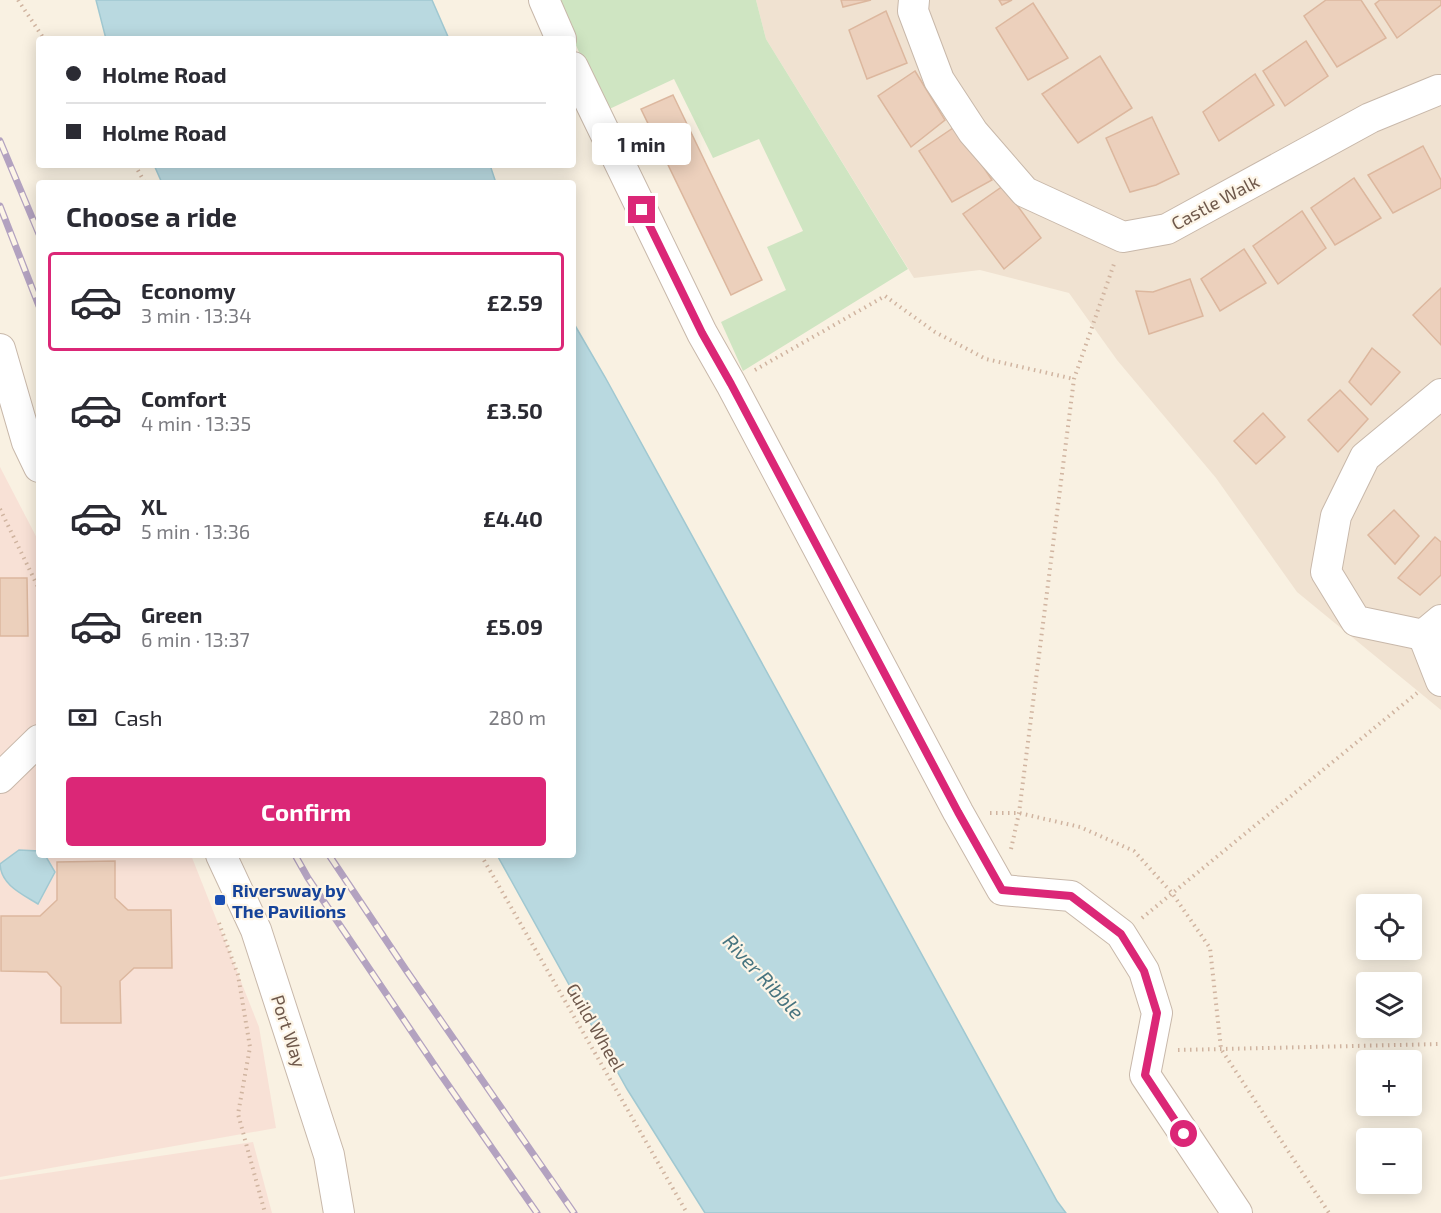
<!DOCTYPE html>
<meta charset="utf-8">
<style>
:root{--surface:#fff;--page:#f7f7f7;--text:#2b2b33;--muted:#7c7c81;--line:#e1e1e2;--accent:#db2777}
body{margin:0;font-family:"Exo 2",sans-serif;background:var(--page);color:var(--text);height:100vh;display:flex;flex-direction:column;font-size:22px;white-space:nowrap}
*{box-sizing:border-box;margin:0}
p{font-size:20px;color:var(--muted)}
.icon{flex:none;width:33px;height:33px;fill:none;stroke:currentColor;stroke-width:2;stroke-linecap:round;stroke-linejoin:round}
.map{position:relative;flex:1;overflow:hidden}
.panel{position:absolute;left:36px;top:180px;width:540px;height:678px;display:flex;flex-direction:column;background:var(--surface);border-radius:6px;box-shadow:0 3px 15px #0003}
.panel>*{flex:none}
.hud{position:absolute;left:36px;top:36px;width:540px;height:132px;border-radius:6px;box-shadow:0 3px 15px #0003;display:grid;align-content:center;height:132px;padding:0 30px;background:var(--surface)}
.fabs{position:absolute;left:1356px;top:894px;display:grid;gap:12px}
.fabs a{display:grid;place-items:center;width:66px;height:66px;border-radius:6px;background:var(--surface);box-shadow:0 3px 15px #0003;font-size:30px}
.end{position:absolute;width:27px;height:27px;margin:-14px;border:8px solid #db2777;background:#fff;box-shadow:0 0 0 3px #fff}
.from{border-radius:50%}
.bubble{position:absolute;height:42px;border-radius:6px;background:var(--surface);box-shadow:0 3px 15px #0003;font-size:20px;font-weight:700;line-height:42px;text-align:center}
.hud b{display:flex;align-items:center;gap:21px;height:57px;font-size:22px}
.hud b+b{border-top:2px solid var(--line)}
.hud i{width:15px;height:15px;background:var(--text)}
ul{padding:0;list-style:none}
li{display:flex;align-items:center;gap:18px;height:99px;margin:0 12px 9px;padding:0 18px;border:3px solid transparent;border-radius:6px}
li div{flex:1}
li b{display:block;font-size:22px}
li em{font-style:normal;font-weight:700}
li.selected{border-color:var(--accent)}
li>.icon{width:54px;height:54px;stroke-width:1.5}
h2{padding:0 30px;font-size:27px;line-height:72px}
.pay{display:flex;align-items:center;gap:15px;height:66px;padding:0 30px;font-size:22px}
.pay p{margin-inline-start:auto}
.action{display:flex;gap:12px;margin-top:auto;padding:12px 30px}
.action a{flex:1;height:69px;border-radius:6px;background:var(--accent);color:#fff;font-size:24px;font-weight:700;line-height:69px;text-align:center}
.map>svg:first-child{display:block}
</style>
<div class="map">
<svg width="1441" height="1213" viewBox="0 0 1441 1213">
<rect width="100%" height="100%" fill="#f9f1e2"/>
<polygon fill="#f0e2d1" points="756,0 1441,0 1441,710 1297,592 1216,478 1117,360 1069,293 980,270 914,278 766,39"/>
<g fill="#f8e1d6">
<polygon points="0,467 39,542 39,855 191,855 259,1027 276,1128 0,1177"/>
<polygon points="253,1142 272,1213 0,1213 0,1180"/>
</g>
<polygon fill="#cfe5c2" points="556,0 756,0 766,39 908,269 743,371 721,322 786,290 767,247 803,231 759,139 713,158 674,79 605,111"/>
<g fill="#b9d9e0" stroke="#a0c8d1" stroke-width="1.5">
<polygon points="96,0 432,0 449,39 106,39"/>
<polygon points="154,165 490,165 496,183 162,183"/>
<polygon points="573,322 605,377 1057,1201 1066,1213 705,1213 627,1089 497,855 573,855"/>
<path d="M19,850L39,851V855H45L55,872L38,904C22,894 1,885 0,864Z"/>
</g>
<g fill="#ecd0bc" stroke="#dcb79e" stroke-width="1.5">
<polygon points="841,0 871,0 843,7"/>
<polygon points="999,0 1012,0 1002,5"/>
<polygon points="1326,0 1361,0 1386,38 1337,67 1304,16"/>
<polygon points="1380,0 1441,0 1441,5 1397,38 1375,4"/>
<polygon points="1033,3 1068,58 1028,80 996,28"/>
<polygon points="886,11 907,63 867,79 849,30"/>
<polygon points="1306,41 1328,76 1285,106 1263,71"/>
<polygon points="1100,56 1132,108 1078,143 1042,94"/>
<polygon points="915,71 945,120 911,147 878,96"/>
<polygon points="1255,74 1274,105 1219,141 1203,112"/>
<polygon points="673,95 762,280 731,295 641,109"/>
<polygon points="1152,117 1179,174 1156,185 1130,192 1106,138"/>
<polygon points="956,126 992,180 952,202 919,151"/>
<polygon points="1423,146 1441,180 1441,188 1393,213 1368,175"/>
<polygon points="1354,178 1381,218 1335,245 1311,208"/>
<polygon points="1003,186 1041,238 1004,269 963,214"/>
<polygon points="1302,211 1326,248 1278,284 1253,246"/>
<polygon points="1244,249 1266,283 1220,311 1201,279"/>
<polygon points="1190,279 1203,316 1149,334 1136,291 1153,292"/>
<polygon points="1441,288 1441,345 1413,315"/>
<polygon points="1372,348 1400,372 1371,405 1349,382"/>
<polygon points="1340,390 1368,419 1338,452 1308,420"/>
<polygon points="1263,413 1285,437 1256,464 1234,441"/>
<polygon points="1394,510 1419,536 1395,564 1368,535"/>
<polygon points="1435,537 1441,542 1441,575 1420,595 1398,578"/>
<polygon points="0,578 27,578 28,636 0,636"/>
<polygon points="115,861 115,898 128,910 171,910 172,968 134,968 120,981 121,1023 61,1023 61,987 47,972 1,971 1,916 40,916 57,900 57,862"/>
</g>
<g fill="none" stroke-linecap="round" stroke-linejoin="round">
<g stroke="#c8b8aa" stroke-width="32">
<g id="minor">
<polyline points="544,0 561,39"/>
<polyline points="914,0 913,11 939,80 973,132 1025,192 1123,237 1167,229 1370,118 1438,90 1441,90"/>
<polyline points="573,67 702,333 731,384 958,812 1002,890 1071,896 1121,934 1144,971 1157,1013 1145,1075 1237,1213"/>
<polyline points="0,349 27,442 39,467"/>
<polyline points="1441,394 1365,457 1336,516 1326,572 1356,621 1423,635 1441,620"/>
<polyline points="1423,635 1441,681"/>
<polyline points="0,778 39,740"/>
<polyline points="221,855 256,930 329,1155 339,1213"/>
</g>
</g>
<g stroke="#d0b4a0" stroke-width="4" stroke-dasharray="1.5 4.5" stroke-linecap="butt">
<polyline points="18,0 44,39"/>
<polyline points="135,165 145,183"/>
<polyline points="755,370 885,296 935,332 986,359 1074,379"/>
<polyline points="0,509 39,589"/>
<polyline points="990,813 1019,813 1080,827 1134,851 1172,893 1210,948 1221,1049 1329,1213"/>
<polyline points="1011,849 1019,813 1074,379 1115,261"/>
<polyline points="481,855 687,1213"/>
<polyline points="1142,918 1417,693"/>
<polyline points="219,923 238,975 250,1047 238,1114 265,1213"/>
<polyline points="1178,1050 1441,1044"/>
</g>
<use href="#minor" stroke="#fff" stroke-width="30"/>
<g stroke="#b3a2c0" stroke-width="7">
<g id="rail">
<polyline points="0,141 39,234"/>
<polyline points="0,206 39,306"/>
<polyline points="295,855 308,878 439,1072 537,1213"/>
<polyline points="329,855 406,970 574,1213"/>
</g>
</g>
<use href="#rail" stroke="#fdf5e7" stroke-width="4.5" stroke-dasharray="14" stroke-linecap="butt"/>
</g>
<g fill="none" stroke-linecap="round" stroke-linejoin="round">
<polyline stroke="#db2777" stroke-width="8" points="642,210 702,333 731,384 958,812 1002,890 1071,896 1121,934 1144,971 1157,1013 1145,1075 1184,1134"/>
</g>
<rect fill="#1a4fb4" stroke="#fdf5e7" stroke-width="2" x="214" y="894" width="12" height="12" rx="3"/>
<g text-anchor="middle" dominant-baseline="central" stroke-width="4.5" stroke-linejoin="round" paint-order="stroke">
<g font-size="18" fill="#6e584b" stroke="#fdf5e7">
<text transform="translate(1215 202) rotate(-28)">Castle Walk</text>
<text transform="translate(596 1027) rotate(60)">Guild Wheel</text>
<text transform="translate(289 1031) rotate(72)">Port Way</text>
</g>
<g font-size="18" font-weight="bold" fill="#164399" stroke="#fdf5e7" text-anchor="start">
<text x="232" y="890">Riversway by<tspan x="232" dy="21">The Pavilions</tspan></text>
</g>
<g font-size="20" font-style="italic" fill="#47747f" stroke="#fdf5e7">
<text transform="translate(764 976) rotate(47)">River Ribble</text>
</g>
</g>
</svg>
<div class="fabs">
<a><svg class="icon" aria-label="locate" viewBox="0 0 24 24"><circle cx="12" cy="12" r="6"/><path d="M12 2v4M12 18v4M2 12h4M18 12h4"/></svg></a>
<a><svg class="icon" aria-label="layers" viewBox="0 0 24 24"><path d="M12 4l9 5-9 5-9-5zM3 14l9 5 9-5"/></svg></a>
<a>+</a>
<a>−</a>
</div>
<i class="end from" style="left:1184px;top:1134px"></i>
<i class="end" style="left:642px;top:210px"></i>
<div class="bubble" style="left:592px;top:123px;width:99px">1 min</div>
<div class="hud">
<b><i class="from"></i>Holme Road</b>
<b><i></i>Holme Road</b>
</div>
<section class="panel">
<h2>Choose a ride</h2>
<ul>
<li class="selected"><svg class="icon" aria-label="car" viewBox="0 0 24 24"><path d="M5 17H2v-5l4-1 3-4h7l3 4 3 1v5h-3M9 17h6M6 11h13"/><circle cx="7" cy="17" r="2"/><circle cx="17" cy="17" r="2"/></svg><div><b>Economy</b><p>3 min · 13:34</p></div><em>£2.59</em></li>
<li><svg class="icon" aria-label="car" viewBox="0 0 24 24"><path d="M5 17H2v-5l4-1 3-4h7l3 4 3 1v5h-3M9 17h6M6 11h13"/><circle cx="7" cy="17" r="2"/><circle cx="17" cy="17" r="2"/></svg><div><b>Comfort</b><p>4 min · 13:35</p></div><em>£3.50</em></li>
<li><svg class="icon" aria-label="car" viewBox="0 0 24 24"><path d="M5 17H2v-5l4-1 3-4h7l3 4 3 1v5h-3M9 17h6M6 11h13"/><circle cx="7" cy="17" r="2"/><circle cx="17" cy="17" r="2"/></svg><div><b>XL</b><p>5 min · 13:36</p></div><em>£4.40</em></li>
<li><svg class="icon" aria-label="car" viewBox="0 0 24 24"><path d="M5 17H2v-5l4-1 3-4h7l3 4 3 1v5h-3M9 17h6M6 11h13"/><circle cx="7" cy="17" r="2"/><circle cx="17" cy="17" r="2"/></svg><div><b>Green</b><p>6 min · 13:37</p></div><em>£5.09</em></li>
</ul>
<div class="pay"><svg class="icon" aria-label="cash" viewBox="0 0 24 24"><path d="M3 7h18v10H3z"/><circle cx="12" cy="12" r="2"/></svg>Cash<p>280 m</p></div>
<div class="action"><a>Confirm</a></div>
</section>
</div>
